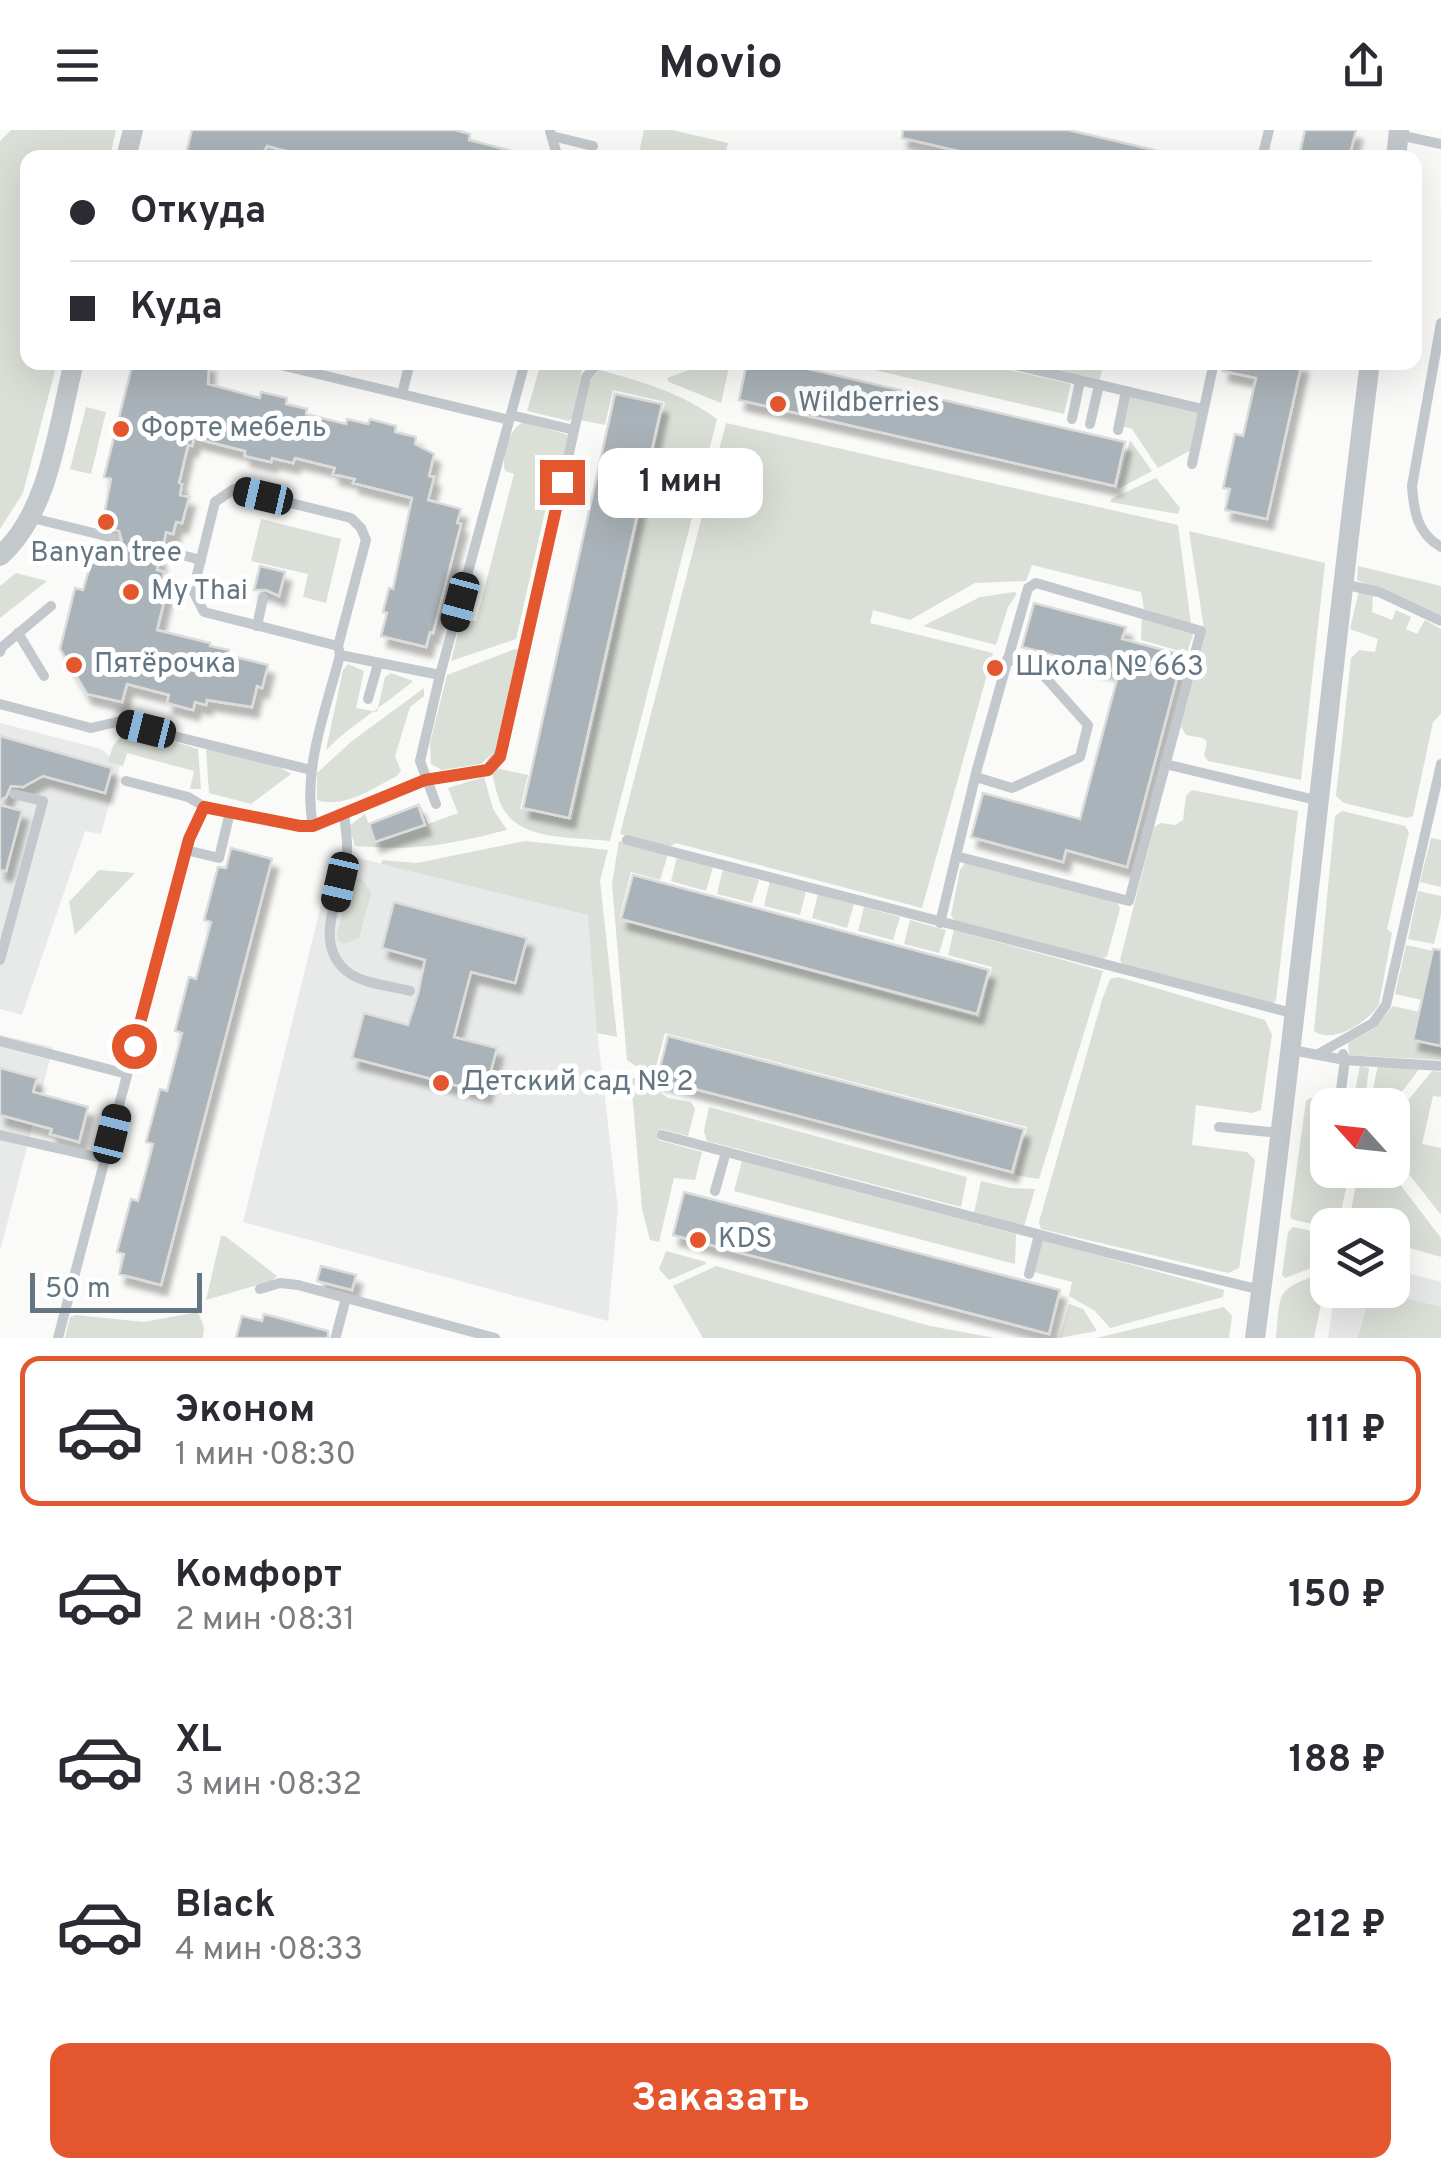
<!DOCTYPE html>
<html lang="ru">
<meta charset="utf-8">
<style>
:root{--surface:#fff;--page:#f2f2f3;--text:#2b2b33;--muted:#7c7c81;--line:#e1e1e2;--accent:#e4572e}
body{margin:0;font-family:Overpass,sans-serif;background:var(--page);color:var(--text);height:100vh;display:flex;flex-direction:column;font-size:38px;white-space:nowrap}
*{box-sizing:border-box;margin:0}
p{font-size:32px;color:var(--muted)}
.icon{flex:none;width:55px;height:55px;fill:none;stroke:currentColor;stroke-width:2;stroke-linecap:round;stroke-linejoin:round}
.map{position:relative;height:1208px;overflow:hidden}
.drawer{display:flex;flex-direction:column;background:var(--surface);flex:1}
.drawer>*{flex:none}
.banner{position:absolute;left:20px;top:20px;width:1402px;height:220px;border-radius:20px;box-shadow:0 10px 40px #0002;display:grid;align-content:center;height:220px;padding:0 50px;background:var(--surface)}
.needle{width:65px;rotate:297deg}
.tools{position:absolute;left:1310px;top:958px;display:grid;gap:20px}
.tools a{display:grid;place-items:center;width:100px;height:100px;border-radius:20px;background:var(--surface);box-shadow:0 10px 40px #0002;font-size:50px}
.scale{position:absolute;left:30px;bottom:25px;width:172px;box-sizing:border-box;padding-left:10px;border:5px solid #657683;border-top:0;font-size:28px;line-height:35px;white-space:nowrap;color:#657683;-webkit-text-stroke:8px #fff;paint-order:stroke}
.end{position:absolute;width:45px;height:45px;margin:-22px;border:12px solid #e4572e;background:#fff;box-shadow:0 0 0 5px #fff}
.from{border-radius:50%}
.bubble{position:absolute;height:70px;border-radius:20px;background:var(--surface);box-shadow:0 10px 40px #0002;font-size:32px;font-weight:700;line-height:70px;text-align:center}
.car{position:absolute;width:30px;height:60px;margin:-30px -15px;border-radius:12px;box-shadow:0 0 8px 2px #0007;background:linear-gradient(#222 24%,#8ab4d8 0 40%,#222 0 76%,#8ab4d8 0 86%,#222 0)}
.banner b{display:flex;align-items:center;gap:35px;height:95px;font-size:38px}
.banner b+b{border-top:2px solid var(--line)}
.banner i{width:25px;height:25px;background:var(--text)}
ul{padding:18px 0 0;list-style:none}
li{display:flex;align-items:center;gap:30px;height:150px;margin:0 20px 15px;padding:0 30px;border:5px solid transparent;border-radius:20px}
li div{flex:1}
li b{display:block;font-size:38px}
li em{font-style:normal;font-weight:700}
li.selected{border-color:var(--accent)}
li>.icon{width:90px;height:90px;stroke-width:1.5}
.cta{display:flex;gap:20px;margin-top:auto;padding:20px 50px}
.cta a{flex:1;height:115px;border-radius:20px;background:var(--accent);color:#fff;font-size:40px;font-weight:700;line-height:115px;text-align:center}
header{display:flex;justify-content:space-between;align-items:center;height:130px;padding:0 50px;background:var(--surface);font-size:45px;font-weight:700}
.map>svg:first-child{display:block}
</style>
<header><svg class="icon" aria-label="menu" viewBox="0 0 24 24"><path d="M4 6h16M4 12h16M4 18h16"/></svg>Movio<svg class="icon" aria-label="share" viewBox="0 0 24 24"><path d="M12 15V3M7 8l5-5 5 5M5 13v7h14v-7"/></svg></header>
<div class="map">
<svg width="1441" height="1208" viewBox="0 0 1441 1208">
<defs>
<filter id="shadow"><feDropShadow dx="6" dy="10" stdDeviation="2.5" flood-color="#0004"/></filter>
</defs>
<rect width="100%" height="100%" fill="#fafaf8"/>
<g fill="#e8e9e9">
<polygon points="0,593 101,619 120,635 101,704 85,701 22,885 0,879"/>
<polygon points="334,722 589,785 598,909 618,1079 608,1191 243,1092"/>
<polygon points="0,905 53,917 0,1121"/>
<polygon points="1393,1139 1441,1152 1441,1208 1328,1208 1335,1160 1392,1160"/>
</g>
<g fill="#dadfd7">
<polygon points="11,0 116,0 110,27 28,28 28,232 57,233 23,363 0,399 0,11"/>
<polygon points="644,0 672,0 728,13 724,27 638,27"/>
<polygon points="541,233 565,233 582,239 572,288 569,291 527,281"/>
<polygon points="708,233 730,233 721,273 669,252 667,248"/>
<polygon points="844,233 978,233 1071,254 1064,284"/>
<polygon points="1015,233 1104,233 1099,252"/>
<path d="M599,240C641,251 682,263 717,289L610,711C578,707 522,711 504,680C497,669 495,653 491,641L496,638L528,645L520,679L572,690L665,272L613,260L605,295L580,290L590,251Z"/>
<polygon points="1130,266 1199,282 1191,320 1158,338 1132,299 1122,296"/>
<polygon points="86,277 106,282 91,344 70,339"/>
<path d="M523,292L568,305L560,342L552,351L516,509L451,531L460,494L467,490L476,491L514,344L505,341C501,325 509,299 523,292Z"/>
<polygon points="726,293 1178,395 1191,494 1144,479 1141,462 1032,435 1026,451 975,453 910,490 873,480 870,493 993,523 922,778 676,713 669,717 620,704"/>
<polygon points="1130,310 1152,341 1120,358 1118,356"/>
<polygon points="1156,348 1180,378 1178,384 1110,372 1111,369"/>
<polygon points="261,389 341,409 326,473 303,467 308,444 251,431"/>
<polygon points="1189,401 1325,433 1301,650 1208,631 1204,625 1207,612 1203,608 1186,605 1181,596 1205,506"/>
<polygon points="1358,436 1441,456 1441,488 1357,450"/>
<polygon points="16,443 47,451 0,488 0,456"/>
<polygon points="1359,460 1373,466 1372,482 1392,490 1396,480 1411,487 1406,499 1417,504 1425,490 1441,499 1441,584 1433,592 1413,686 1407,688 1344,673 1336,666 1351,528 1359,520 1375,522 1378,509 1350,499"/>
<polygon points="1015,462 1017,464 1008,477 996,515 923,496 980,467"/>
<polygon points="1142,487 1194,501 1187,523 1141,510"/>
<polygon points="515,519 520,520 495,621 481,634 442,640 431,634 430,613 447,545"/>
<path d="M348,534L364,541L356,578L377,582L385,547L391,543L413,551C384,576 353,593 326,620L343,540Z"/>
<path d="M424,558V566L410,577L395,626L401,641L397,646C373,658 345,679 317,670V643L352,611Z"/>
<polygon points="128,598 198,619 201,659 190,659 194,641 127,623 123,636 108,632 113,616"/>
<polygon points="209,619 278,636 291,644 251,674 209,663 206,620"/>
<path d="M484,647L493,679L507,700C447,715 417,721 355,716L349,696L365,684L375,711L380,690L388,709L425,695L418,674H420L428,694L458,683L448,658Z"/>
<polygon points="1192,660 1298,681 1276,870 1273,874 1123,835 1120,830 1154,697 1161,693 1175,695 1183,690 1186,666"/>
<path d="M1342,681L1405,696L1409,702L1387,799L1392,803L1379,874C1369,892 1332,915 1314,901L1335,686Z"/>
<polygon points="1431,708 1441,710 1441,757 1420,752"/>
<polygon points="525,711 608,720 600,751 617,907 597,903 588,785 381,734 382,730 417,733"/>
<polygon points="619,711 668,724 660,750 631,742 619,790 980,888 992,837 948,825 954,800 1103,841 1039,1049 1015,1045 1027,997 665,903 653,948 627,930 612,754"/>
<polygon points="677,727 713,737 706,761 671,751"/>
<polygon points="965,733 1118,773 1120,779 1107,826 1101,830 955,791 951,785 960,740"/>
<polygon points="723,739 759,750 752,773 717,764"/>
<polygon points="99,740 135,743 75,805 69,772"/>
<polygon points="352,744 363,750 371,763 359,808 344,814 338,810 337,804"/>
<polygon points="770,751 806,761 800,785 764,776"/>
<polygon points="1418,761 1441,766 1441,785 1434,814 1408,809"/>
<polygon points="818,764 854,774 847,798 812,788"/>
<polygon points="864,777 900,787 893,810 858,801"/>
<polygon points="910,790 946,800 939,823 904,814"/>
<polygon points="1406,815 1433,821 1422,870 1395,864"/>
<polygon points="1118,847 1265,890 1272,905 1261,980 1252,983 1196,975 1192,1015 1247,1022 1255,1030 1239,1138 1228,1143 1041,1099 1039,1092 1102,870 1110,849"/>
<polygon points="1393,876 1419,882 1413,910 1441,916 1441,930 1349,925 1348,913 1375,898"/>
<polygon points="1360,935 1369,938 1364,975 1328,975 1328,1040 1350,1040 1338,1095 1327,1097 1294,1090 1290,1087 1306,971 1310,968 1348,974 1353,972"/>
<path d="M1378,935L1419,939C1404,959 1396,975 1370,975Z"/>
<polygon points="1432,941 1441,942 1441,967 1433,966 1422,1014 1441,1018 1441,1085 1393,1024 1393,984 1400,980"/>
<polygon points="637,947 668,968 691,972 695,979 688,1006 661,999 658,1010 702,1022 695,1050 674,1048 659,1112 650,1110 642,1079 631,949"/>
<polygon points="709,977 967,1047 961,1077 707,1011 704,1001"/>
<polygon points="742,1031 1016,1104 1015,1134 734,1061"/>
<polygon points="1359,1040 1389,1040 1441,1108 1441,1127 1393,1113 1392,1095 1348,1095"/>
<polygon points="981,1051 1011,1058 1035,1059 1024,1096 974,1083"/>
<polygon points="1293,1097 1327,1104 1327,1132 1285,1148 1282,1145 1288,1102"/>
<polygon points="221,1106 225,1106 277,1146 272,1151 206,1170"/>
<polygon points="1042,1110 1224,1160 1223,1167 1110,1198 1095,1181 1069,1166 1072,1152 1034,1142"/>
<polygon points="666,1121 706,1132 706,1134 669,1150 659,1139"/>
<polygon points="716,1136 930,1196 995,1208 703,1208 673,1156"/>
<path d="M1324,1142L1327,1145L1314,1208H1276C1281,1157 1276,1161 1324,1142Z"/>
<polygon points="1371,1160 1441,1177 1441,1208 1358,1208"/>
<polygon points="1069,1174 1083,1179 1097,1201 1059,1208"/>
<polygon points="1224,1177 1232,1186 1229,1208 1097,1208"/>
<polygon points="198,1182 204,1197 203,1208 65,1208 70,1187 76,1185 144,1192"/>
</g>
<g fill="#aab3b9" stroke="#dcdcda" stroke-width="2.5" filter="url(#shadow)">
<polygon points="192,0 455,0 470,4 469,10 512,21 511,28 313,28 267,16 261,28 185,28"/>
<polygon points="903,0 1068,0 1154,20 1153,28 989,28 902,8"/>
<polygon points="1305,0 1356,0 1349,28 1306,28 1307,24 1300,23"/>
<polygon points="133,232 209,232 208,254 260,268 261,262 287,268 286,274 307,279 306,284 346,294 347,289 368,294 370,289 396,296 395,302 416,307 415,314 434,324 429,346 434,347 428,370 461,379 457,393 461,394 433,503 430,502 426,517 381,506 387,483 383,482 389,458 393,459 412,368 353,353 355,349 333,344 335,338 295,328 293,333 272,328 271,332 245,326 245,321 194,308 192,316 188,315 179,353 182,354 180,365 189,367 182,393 176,392 173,404 166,402 164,412 157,413 153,419 160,428 157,440 164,442 161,454 168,455 157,500 210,513 210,516 229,520 228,525 268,535 262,558 257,556 252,577 207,570 206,575 195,572 193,580 167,573 169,565 127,554 122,572 87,564 60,519 75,458 83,460 97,413 115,417 122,411 119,401 102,396 111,349 104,347"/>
<polygon points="747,232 778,232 1125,312 1115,356 739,270"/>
<polygon points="1224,232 1302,232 1267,389 1225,380 1230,359 1223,358 1235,304 1243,306 1256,248 1223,241"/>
<polygon points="615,264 662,274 569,688 523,678"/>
<polygon points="260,436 285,442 279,466 266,460 254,460"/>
<polygon points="1034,473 1126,497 1122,509 1183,525 1127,737 1066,720 1063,732 971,707 983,663 1080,689 1119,542 1022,517"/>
<polygon points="0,606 112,638 105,663 43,646 23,657 11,656 6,667 0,670"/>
<polygon points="0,675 22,681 6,741 0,740"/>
<polygon points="418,675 425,695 375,712 369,694"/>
<polygon points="231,718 272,729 161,1155 119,1144 124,1124 117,1122 131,1069 138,1071 153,1014 146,1012 160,959 167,961 182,903 175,901 189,847 196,849 211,792 204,790 218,737 226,738"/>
<polygon points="633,745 989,840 977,884 621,789"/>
<polygon points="394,772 527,808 515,853 471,842 454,907 497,918 485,963 352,928 364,883 408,895 418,864 425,830 382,818"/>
<polygon points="1433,819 1441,820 1441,916 1413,910"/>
<polygon points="668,906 1024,999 1012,1042 657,949"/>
<polygon points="0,938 37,948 33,962 88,977 79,1012 50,1004 52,999 0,985"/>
<polygon points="684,1062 1060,1160 1049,1204 673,1105"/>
<polygon points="321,1136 356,1145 352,1160 317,1151"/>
<polygon points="264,1184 328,1201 328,1208 236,1208 242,1186 262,1191"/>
</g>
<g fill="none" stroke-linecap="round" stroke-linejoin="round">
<g stroke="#c3c8cc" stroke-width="10">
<polyline points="550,1 558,28"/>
<polyline points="1399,5 1441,14"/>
<polyline points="552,6 593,16"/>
<polyline points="1262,28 1269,0"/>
<path d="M1441,193L1412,356C1414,382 1417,403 1441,417"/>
<polyline points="268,232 509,290"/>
<polyline points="1001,232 1203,279"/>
<polyline points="402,264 410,232"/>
<polyline points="511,285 574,300"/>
<polyline points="1072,289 1080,251"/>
<polyline points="1090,294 1099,255"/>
<polyline points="1118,300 1126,261"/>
<polyline points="1192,334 1214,232"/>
<polyline points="32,388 114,408"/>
<polyline points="162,420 201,430"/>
<polyline points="1343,454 1379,462 1441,491"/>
<polyline points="257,496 263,468"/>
<polyline points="18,503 44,546"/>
<polyline points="338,516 204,482 193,461 215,372 234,359 351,388 361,398 366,410 338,516 340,525"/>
<polyline points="0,522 2,517 51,476"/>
<polyline points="368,569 378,534"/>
<polyline points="0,574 91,598 117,592 311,640"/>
<polyline points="1165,634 1320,671"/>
<polyline points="976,647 1012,658 1080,627 1088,595 1036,537 1007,529"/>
<polyline points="126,651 188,667 205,677 301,696 313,696 425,650 487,639 503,619 586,247 599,232"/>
<polyline points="436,674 420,631 440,545 525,232"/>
<path d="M344,683C345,696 348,710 347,723C343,760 309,814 349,843C365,854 391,856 410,861"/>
<path d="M313,696C302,639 326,580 340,525L440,545"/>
<polyline points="627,710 1296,884"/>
<polyline points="186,720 219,728 230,682"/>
<polyline points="940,793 977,639 1028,458 1036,453 1201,501 1129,771 956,726"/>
<polyline points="0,830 43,671 14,664"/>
<polyline points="0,911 127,944"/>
<polyline points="1292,920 1345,930 1441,936"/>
<polyline points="1320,923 1373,893 1386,875 1441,634"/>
<polyline points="1340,967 1345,930 1343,924"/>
<polyline points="1219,997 1280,1003"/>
<polyline points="0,1005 105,1029"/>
<polyline points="662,1005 1105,1122 1261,1160"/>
<polyline points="715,1061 726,1022"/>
<polyline points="1029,1144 1039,1105"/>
<polyline points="260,1159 280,1153 298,1155 495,1208"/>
<polyline points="336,1206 346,1168"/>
<polyline points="58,1208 189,709 205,677"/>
</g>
<g stroke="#c3c8cc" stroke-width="20">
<polyline points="126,28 133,0"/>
<polyline points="1396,28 1399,0"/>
<path d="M0,426C50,382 58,295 74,232"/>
<path d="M1255,1208C1298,883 1329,557 1370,232"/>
</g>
</g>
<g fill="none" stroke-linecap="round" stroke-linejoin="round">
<polyline stroke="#e4572e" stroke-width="12" points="134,916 189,709 204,677 300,696 313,696 425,650 488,640 500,627 562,352"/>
</g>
<g fill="#e4572e" stroke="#fff" stroke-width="4">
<circle cx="778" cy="274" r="10"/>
<circle cx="121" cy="299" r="10"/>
<circle cx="106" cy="392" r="10"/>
<circle cx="131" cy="462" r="10"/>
<circle cx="74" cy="535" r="10"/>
<circle cx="995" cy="538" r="10"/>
<circle cx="441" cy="953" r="10"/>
<circle cx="698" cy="1110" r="10"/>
</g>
<g text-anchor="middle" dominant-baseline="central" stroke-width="10" stroke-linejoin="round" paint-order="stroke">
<g font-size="28" fill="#657683" stroke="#fff" text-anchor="start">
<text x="798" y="274">Wildberries</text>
<text x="141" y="299">Форте мебель</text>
<text x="106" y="424" text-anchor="middle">Banyan tree</text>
<text x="151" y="462">My Thai</text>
<text x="94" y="535">Пятёрочка</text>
<text x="1015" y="538">Школа № 663</text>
<text x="461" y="953">Детский сад № 2</text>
<text x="718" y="1110">KDS</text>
</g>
</g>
</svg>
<div class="tools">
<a><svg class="needle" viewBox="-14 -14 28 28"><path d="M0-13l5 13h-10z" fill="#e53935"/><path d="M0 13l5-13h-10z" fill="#7c7c81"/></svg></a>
<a><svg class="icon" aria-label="layers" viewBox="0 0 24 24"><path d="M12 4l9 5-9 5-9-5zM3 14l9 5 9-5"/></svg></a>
</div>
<div class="scale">50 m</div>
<i class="end from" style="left:134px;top:916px"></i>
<i class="end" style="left:562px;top:352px"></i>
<div class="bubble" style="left:598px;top:318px;width:165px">1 мин</div>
<i class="car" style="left:263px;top:366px;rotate:283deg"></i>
<i class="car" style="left:460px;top:472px;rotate:195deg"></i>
<i class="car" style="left:146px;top:599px;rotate:284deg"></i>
<i class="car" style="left:340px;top:752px;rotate:193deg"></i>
<i class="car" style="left:112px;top:1004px;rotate:14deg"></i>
<div class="banner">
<b><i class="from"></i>Откуда</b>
<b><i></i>Куда</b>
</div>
</div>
<section class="drawer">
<ul>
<li class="selected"><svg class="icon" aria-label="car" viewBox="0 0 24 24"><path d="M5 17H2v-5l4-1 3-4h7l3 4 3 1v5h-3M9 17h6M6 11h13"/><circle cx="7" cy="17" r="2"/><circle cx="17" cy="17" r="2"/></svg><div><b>Эконом</b><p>1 мин · 08:30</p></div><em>111 ₽</em></li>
<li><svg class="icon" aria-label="car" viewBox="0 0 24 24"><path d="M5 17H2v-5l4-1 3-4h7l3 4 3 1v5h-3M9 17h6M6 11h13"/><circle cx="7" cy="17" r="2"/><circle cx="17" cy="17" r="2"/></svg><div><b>Комфорт</b><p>2 мин · 08:31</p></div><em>150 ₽</em></li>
<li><svg class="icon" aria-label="car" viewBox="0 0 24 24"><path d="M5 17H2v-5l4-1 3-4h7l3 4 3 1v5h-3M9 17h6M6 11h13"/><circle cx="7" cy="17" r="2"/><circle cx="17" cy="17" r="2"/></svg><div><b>XL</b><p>3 мин · 08:32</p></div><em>188 ₽</em></li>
<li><svg class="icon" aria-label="car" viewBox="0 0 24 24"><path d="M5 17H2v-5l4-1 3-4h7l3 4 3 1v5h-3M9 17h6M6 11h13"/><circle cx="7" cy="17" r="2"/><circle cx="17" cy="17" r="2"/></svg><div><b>Black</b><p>4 мин · 08:33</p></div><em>212 ₽</em></li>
</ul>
<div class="cta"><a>Заказать</a></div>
</section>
